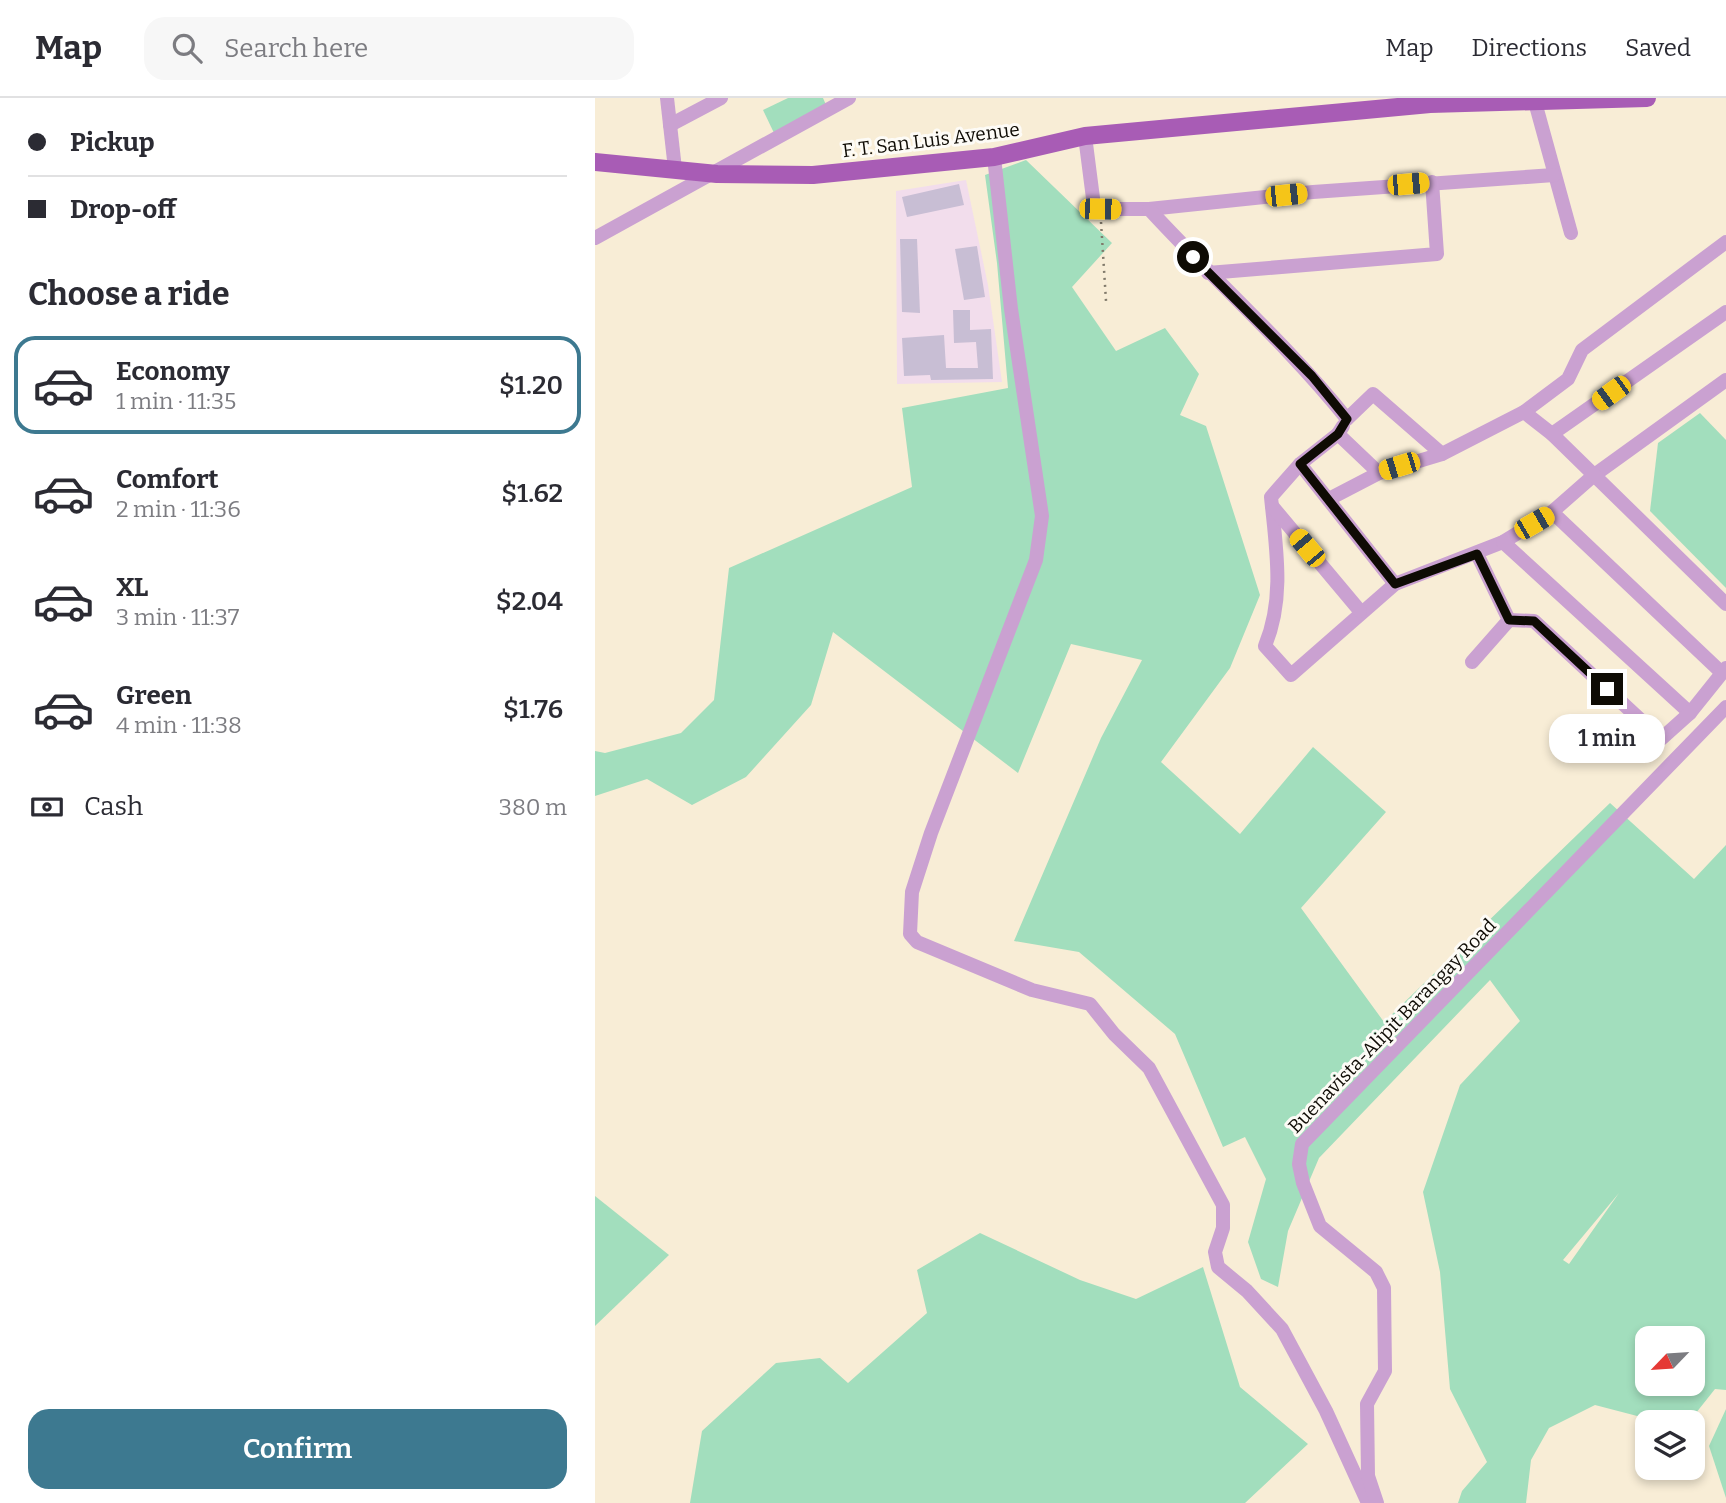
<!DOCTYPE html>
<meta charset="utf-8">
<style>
:root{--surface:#fff;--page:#f7f7f7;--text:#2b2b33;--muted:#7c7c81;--line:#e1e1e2;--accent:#3d7990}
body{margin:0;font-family:Bitter,serif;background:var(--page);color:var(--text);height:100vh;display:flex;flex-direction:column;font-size:26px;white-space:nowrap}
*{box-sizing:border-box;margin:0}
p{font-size:23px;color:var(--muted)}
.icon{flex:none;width:38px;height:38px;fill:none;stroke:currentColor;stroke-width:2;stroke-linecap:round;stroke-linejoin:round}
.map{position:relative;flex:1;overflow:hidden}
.drawer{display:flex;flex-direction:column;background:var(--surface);width:595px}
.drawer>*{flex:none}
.hud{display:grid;align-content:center;height:154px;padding:0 28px;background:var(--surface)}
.needle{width:46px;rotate:245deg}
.fabs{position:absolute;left:1040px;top:1228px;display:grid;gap:14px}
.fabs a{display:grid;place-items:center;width:70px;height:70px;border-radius:14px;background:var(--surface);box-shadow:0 4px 10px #0003;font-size:35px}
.end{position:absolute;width:32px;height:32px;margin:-16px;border:9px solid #0e0b04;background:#fff;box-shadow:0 0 0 4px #fff}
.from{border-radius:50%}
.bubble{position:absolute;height:49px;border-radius:21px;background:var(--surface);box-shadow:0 4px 10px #0003;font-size:23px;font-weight:600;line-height:49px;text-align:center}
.car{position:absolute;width:21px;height:42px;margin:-21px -10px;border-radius:9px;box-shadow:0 0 5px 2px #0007;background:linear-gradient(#f5c518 24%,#345 0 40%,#f5c518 0 76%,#345 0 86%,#f5c518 0)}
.hud b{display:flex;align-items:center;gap:24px;height:66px;font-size:26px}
.hud b+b{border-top:2px solid var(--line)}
.hud i{width:18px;height:18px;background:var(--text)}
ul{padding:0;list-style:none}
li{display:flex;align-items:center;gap:21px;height:98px;margin:0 14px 10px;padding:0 14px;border:4px solid transparent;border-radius:21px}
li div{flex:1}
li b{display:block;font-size:26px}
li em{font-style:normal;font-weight:600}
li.active{border-color:var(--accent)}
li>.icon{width:63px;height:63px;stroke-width:1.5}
h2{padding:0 28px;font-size:32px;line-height:84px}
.pay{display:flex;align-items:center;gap:18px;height:77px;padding:0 28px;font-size:26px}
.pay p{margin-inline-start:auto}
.primary-button{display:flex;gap:14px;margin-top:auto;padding:14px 28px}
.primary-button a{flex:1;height:80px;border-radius:21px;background:var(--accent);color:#fff;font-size:28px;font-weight:600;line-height:80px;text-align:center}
header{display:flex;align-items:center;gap:42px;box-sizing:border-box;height:98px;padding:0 35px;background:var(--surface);border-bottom:2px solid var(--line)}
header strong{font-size:33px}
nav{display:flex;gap:38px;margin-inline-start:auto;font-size:24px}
.search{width:490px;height:63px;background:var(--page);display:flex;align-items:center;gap:18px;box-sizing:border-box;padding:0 24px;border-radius:21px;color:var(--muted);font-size:26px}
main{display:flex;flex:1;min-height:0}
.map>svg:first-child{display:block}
</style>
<header>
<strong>Map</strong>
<div class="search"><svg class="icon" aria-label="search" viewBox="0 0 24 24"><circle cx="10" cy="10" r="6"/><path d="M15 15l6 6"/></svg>Search here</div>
<nav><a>Map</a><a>Directions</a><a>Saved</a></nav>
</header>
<main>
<section class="drawer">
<div class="hud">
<b><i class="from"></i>Pickup</b>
<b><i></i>Drop-off</b>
</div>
<h2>Choose a ride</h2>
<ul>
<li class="active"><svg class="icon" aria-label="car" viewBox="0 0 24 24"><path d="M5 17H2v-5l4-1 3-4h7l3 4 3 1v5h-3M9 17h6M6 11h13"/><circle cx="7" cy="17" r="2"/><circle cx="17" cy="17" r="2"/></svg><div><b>Economy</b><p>1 min · 11:35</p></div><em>$1.20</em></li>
<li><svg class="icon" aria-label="car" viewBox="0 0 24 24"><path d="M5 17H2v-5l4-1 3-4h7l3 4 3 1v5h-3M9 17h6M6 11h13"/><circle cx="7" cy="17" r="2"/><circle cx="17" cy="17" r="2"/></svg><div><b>Comfort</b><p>2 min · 11:36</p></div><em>$1.62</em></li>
<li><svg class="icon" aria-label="car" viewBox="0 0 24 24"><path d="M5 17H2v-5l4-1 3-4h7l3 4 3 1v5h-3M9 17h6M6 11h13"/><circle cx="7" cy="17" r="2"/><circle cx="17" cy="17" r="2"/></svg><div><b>XL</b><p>3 min · 11:37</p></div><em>$2.04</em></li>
<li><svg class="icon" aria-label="car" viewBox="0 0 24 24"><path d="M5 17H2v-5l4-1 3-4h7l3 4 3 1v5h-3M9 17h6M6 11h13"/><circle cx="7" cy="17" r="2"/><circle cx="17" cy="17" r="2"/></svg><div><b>Green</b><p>4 min · 11:38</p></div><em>$1.76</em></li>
</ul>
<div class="pay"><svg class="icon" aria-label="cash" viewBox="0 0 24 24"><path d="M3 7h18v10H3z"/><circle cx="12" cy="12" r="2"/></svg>Cash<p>380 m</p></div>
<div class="primary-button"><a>Confirm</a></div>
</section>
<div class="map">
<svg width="1131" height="1405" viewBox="0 0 1131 1405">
<rect width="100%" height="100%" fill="#f8edd6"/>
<polygon fill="#f2ddec" points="371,82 393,187 407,284 302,286 301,93"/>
<g fill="#a2debd" fill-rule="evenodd">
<polygon points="193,0 228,0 232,9 179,35 168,12"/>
<path d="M431,62L517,145L477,189L521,253L570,230L604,276L585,317L611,328L665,497L635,570L566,664L645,736L718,649L791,714L706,810L789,924L1015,705L1099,781L1131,747V1292L1120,1291L1093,1325H1069L1000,1307L954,1330L936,1362L931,1405H863L867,1393L892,1364L855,1291L845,1174L828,1094L865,987L925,923L895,882L724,1060L693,1133L683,1189L666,1181L653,1144L671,1081L650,1039L628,1049L580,936L484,854L419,843L506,640L547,562L476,546L423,675L238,534L216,607L151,679L97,707L52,681L0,698V653L10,655L86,635L119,602L134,470L317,389L307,310L413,290L402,165L390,77ZM1024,1095L974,1166L968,1162ZM1052,1241H1097V1286H1052Z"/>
<polygon points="1105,315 1131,342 1131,490 1055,413 1063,345"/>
<polygon points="0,1098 74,1157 0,1228"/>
<polygon points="385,1135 485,1182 541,1201 608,1169 645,1289 713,1346 650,1405 95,1405 107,1333 181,1265 225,1260 253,1285 332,1215 322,1172"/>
<polygon points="1131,1311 1131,1400 1114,1348"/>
</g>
<g fill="#c8bed4">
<polygon points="364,86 369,107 312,119 307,99"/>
<polygon points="305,141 322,141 325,215 307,214"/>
<polygon points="382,148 390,199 369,202 360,151"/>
<polygon points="358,212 375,212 375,232 396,231 398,281 336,282 335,277 309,278 307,240 349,237 351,270 383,270 381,244 359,245"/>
</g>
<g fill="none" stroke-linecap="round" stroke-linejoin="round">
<polyline stroke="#817a6b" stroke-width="2.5" stroke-dasharray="2 5" stroke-linecap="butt" points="506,124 511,203"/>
<g stroke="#caa1d1" stroke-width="14">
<polyline points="72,0 80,71"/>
<polyline points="940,4 976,135"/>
<polyline points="75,27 126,0"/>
<polyline points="490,38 499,108 505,111 554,111 718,94 959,77"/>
<polyline points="399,59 416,211 447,418 441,462 336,735 317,794 315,836 322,844 437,892 495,906 519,936 554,970 628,1107 628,1130 620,1154 623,1169 652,1193 687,1231 731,1313 773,1405"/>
<path d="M554,111C619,182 692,246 752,321L778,296L847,356"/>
<polyline points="0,140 254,0"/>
<polyline points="613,175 842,156 837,84"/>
<polyline points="929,314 973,281 987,252 1131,144"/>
<polyline points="748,328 743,336 784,375"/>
<path d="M743,336L705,366L676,399C681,450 690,500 670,548L696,577L800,486L908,444L957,414L998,378L1131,282"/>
<polyline points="957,336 1131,214"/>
<polyline points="705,366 800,486"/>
<polyline points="734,401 784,375 847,356 929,314 957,336 1131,506"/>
<polyline points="677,408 765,513"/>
<polyline points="957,414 1127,575"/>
<polyline points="908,444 1095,615"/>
<polyline points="914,522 939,523 1066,641 1095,615 1131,570"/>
<polyline points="877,564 914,522 882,456"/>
<polyline points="782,1405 773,1378 772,1306 790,1273 789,1190 781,1174 725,1128 708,1085 704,1066 707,1046 1131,609"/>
</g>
<polyline stroke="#a85cb5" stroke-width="18" points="0,64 122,76 218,77 399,59 490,38 835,6 1052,0"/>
</g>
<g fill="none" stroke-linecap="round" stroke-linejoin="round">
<polyline stroke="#0e0b04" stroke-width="9" points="598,159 717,278 752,321 743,336 705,366 800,486 882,456 914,522 939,523 1012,591"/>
</g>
<g text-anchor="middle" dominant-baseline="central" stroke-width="6" stroke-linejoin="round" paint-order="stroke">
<g font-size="19" fill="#0e0b04" stroke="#fdfbf6">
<text transform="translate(336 42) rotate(-7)">F. T. San Luis Avenue</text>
<text transform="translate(797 928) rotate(-46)">Buenavista-Alipit Barangay Road</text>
</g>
</g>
</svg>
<div class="fabs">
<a><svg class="needle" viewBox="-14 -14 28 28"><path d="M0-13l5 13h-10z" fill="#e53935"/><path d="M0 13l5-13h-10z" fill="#7c7c81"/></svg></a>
<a><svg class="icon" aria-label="layers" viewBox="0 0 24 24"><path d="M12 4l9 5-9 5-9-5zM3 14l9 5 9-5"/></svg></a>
</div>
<i class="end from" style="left:598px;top:159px"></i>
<i class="end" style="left:1012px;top:591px"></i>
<div class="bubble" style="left:954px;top:616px;width:116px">1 min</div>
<i class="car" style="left:813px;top:86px;rotate:85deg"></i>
<i class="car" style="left:691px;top:97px;rotate:84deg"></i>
<i class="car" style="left:505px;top:111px;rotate:91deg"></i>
<i class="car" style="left:1016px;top:295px;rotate:234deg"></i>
<i class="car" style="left:804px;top:368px;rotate:253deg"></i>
<i class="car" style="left:939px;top:425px;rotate:60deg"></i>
<i class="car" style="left:712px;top:450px;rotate:320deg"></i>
</div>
</main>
